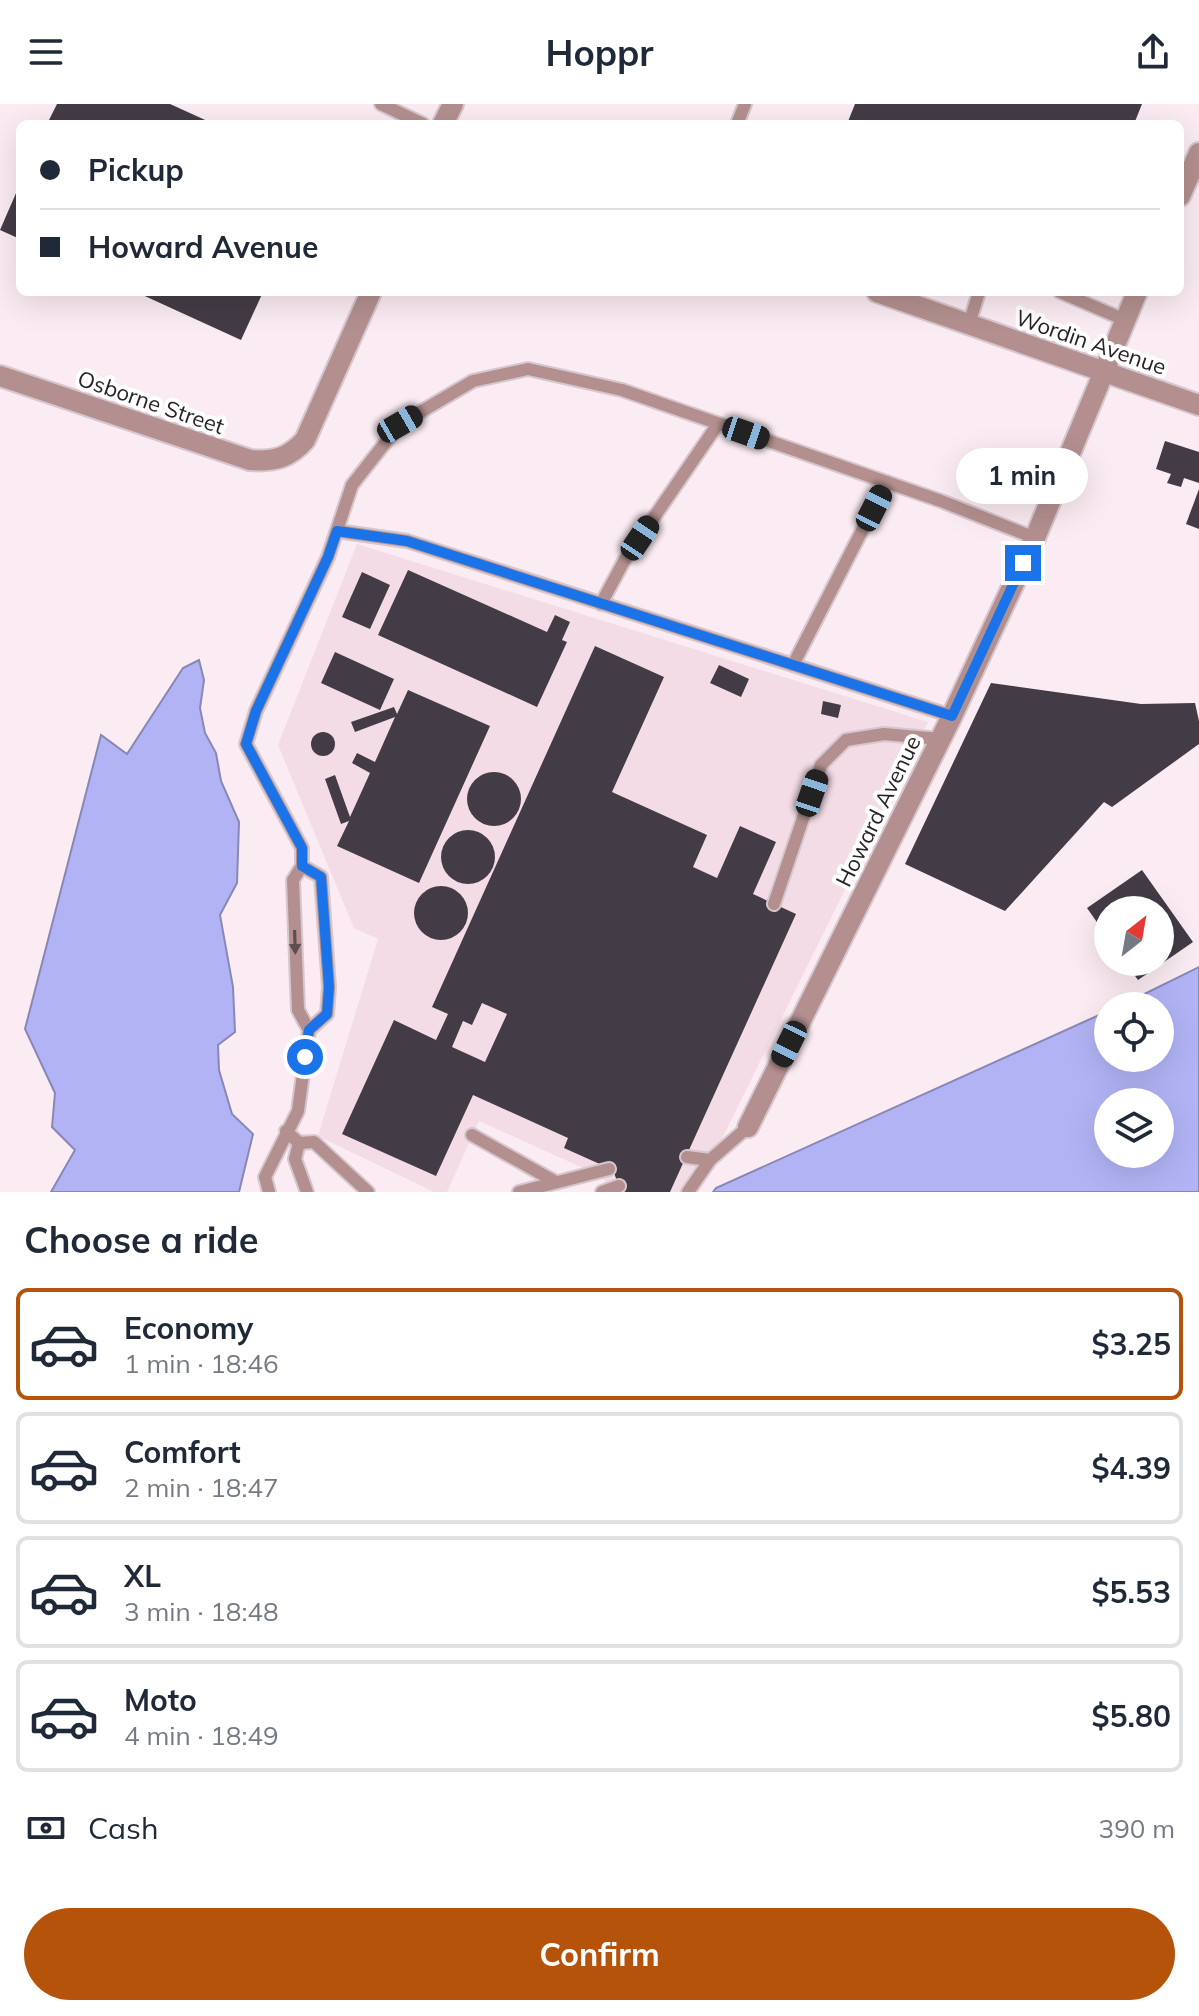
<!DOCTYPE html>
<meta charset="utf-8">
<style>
:root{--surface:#fff;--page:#f6f6f7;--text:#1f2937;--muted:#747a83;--line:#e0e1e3;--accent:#b45309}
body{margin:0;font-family:Mulish,sans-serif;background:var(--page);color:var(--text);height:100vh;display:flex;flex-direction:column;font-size:30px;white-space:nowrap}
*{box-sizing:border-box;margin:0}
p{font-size:26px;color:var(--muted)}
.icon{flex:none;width:44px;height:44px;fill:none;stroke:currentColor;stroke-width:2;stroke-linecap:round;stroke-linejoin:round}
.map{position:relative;height:1088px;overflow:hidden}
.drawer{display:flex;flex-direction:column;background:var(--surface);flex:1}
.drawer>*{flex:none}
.top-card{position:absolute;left:16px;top:16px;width:1168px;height:176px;border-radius:12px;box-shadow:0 8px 32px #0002;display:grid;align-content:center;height:176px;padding:0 24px;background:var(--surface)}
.needle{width:52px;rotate:31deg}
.controls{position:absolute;left:1094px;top:792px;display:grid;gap:16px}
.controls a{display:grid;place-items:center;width:80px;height:80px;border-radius:50%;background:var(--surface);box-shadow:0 8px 32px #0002;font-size:40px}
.end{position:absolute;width:36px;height:36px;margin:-18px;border:10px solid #1a73e8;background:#fff;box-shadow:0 0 0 4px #fff}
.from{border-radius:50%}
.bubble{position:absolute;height:56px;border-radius:28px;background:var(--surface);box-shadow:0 8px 32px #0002;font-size:26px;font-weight:700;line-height:56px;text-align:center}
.car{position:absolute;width:24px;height:48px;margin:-24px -12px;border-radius:10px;box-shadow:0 0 6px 2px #0007;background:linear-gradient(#222 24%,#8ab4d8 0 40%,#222 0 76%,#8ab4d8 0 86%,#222 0)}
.top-card b{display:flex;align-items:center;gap:28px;height:76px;font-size:30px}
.top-card b+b{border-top:2px solid var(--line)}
.top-card i{width:20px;height:20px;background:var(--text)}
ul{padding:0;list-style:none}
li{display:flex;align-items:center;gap:24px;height:112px;margin:0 16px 12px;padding:0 8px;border:4px solid var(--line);border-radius:12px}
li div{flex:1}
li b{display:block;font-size:30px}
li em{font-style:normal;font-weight:700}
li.on{border-color:var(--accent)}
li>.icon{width:72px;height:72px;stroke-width:1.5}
h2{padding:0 24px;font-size:36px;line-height:96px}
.pay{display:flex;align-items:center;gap:20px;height:88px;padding:0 24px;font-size:30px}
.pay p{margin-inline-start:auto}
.action{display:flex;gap:16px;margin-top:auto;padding:16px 24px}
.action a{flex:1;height:92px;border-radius:48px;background:var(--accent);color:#fff;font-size:32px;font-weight:700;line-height:92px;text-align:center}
header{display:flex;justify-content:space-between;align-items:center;height:104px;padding:0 24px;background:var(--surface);font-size:36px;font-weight:700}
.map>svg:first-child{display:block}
</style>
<header><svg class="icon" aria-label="menu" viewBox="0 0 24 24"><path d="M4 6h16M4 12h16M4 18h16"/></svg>Hoppr<svg class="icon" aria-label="share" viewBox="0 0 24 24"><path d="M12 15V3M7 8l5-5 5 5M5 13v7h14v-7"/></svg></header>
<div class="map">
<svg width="1199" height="1088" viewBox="0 0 1199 1088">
<rect width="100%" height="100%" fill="#fbebf2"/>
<polygon fill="#f3dce6" points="357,440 928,618 697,1085 691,1088 609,1088 603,1073 479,1017 447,1088 434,1088 318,1032 378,835 354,824 278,641"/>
<g fill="#b1b3f5" stroke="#8888b7" stroke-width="2" fill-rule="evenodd">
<polygon points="199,556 204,576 200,604 205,629 216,649 221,677 239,718 237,779 220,811 233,883 235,928 218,941 219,966 232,1010 253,1030 239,1088 51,1088 75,1046 52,1023 55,989 25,925 101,631 127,650 183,564"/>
<path d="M1199,863V1088H713L716,1084L1108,907V954H1160V902H1120ZM1108,998H1160V1050H1108Z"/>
</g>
<g fill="#433c46" fill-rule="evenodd">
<polygon points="57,0 170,0 214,20 47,20"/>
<polygon points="855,0 1142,0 1134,20 847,20"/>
<polygon points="20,80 20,135 0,126"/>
<polygon points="136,188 263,188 241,236"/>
<polygon points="1165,337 1199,348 1199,379 1184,374 1181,383 1167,379 1171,370 1156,365"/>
<polygon points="1199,385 1199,425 1186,420"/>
<polygon points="408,466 547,528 555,511 570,518 562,536 567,538 537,603 378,531"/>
<polygon points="362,468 390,481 370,525 342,513"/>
<path d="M595,542L664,573L612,688L707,731L693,763L717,774L740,722L776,738L753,790L796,810L670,1088H621L613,1066L564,1044L568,1034L473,991L436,1072L342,1030L394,916L436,936L448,910L432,903ZM482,899L507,910L485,958L452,943L463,917L472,921Z"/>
<polygon points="335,548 394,575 380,606 321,579"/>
<polygon points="719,561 749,575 741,593 710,579"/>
<polygon points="991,579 1141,600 1195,599 1199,617 1199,640 1112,703 1104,698 1005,807 905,760"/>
<polygon points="408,586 490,622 419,779 337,742 349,717 341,720 325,675 335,671 350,713 370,669 352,659 357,649 375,658 395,613 355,628 351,618 394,603 397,610"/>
<polygon points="823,597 841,601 838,614 821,610"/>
<circle cx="323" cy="640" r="12"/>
<circle cx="494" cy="695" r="27"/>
<circle cx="468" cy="753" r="27"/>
<polygon points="1142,766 1193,838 1138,876 1125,858 1160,858 1160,806 1108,806 1108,834 1087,804"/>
<circle cx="441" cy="809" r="27"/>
</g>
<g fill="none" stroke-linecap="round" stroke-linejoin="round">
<g stroke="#d5c7cd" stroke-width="16">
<g id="service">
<polyline points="381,0 423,20"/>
<polyline points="737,20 745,0"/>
<polyline points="1060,188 1125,216"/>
<polyline points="969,220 979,188"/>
<polyline points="337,427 407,437 952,612"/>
<polyline points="601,500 624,457 718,320"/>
<polyline points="793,561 887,378"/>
<polyline points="302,762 321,773 329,883 327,910 309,926"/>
<polyline points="774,800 821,661 846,636 884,630 940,635"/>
<polyline points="286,1027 299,1039 314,1038 368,1088"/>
<polyline points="472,1031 554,1077"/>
<polyline points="299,1039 295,1055 307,1088"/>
<polyline points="687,1053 710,1056"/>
<polyline points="269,1088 265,1073 298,1007 309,926 298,906 293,776 302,762 302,744 246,640 256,607 328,453 352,381 400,320 473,277 528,265 622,286 941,397 1035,434"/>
<polyline points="519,1088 609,1065"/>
<polyline points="602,1088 619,1082"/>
<polyline points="688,1088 710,1056 748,1023"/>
</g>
</g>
<g stroke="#d5c7cd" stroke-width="24">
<g id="minor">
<polyline points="1180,92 1199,49"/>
<polyline points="748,1023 952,612 1035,434 1137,188"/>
</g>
</g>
<g stroke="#d5c7cd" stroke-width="24">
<g id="tertiary">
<polyline points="443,20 453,0"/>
<polyline points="877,188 1199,301"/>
<path d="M0,272L250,356C274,358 289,354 305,336L371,188"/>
</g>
</g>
<use href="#service" stroke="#b3908f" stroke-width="12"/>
<use href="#minor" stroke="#b3908f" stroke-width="20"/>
<use href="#tertiary" stroke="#b3908f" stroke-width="20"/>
</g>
<defs><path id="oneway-solid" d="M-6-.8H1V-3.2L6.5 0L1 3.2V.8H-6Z" transform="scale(2)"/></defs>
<use fill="#604e4f" href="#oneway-solid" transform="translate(295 838) rotate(88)"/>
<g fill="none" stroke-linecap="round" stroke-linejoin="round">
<polyline stroke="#1a73e8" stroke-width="10" points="305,953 309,926 327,910 329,883 321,773 302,762 302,744 246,640 256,607 328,453 337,427 407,437 952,612 1023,459"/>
</g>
<g text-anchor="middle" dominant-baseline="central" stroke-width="8" stroke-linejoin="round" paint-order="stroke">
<g font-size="22" fill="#282225" stroke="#fff">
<text transform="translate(1091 238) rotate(19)">Wordin Avenue</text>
<text transform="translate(151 298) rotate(19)">Osborne Street</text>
<text transform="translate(878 707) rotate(-64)">Howard Avenue</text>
</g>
</g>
</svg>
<div class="controls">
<a><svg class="needle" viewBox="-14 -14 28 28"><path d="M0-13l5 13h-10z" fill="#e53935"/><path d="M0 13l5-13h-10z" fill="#747a83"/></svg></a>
<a><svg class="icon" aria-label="locate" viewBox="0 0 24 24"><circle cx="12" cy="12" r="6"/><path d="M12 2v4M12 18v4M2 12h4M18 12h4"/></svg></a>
<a><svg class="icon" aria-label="layers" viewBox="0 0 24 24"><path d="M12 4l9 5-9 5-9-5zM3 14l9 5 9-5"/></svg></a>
</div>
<i class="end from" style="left:305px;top:953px"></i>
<i class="end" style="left:1023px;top:459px"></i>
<div class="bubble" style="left:956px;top:344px;width:132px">1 min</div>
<i class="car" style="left:400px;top:320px;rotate:60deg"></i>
<i class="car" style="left:746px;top:329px;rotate:109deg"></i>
<i class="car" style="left:874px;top:404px;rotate:27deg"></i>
<i class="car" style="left:640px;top:434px;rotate:34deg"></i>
<i class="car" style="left:812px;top:689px;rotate:19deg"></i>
<i class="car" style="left:789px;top:940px;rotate:206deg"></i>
<div class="top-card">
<b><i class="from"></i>Pickup</b>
<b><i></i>Howard Avenue</b>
</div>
</div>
<section class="drawer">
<h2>Choose a ride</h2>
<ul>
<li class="on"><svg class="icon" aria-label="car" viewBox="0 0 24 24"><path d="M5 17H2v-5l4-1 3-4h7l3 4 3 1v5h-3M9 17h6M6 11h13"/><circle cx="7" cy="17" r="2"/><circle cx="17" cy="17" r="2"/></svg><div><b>Economy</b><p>1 min · 18:46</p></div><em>$3.25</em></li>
<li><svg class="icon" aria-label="car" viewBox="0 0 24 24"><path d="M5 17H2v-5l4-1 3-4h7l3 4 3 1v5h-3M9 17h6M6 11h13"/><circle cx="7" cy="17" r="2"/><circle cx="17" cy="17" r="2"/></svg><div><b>Comfort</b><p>2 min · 18:47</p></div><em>$4.39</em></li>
<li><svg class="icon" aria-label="car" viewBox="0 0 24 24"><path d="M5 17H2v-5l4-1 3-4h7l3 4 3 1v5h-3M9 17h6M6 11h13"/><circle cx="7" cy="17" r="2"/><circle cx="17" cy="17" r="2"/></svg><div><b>XL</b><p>3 min · 18:48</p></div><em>$5.53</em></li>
<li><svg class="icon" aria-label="car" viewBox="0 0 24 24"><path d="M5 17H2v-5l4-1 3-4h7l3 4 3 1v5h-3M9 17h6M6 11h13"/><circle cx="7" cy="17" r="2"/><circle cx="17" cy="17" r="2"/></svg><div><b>Moto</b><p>4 min · 18:49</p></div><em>$5.80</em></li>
</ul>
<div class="pay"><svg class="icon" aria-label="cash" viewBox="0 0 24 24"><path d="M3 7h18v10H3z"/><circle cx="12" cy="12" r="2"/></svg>Cash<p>390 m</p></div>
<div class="action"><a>Confirm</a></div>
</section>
